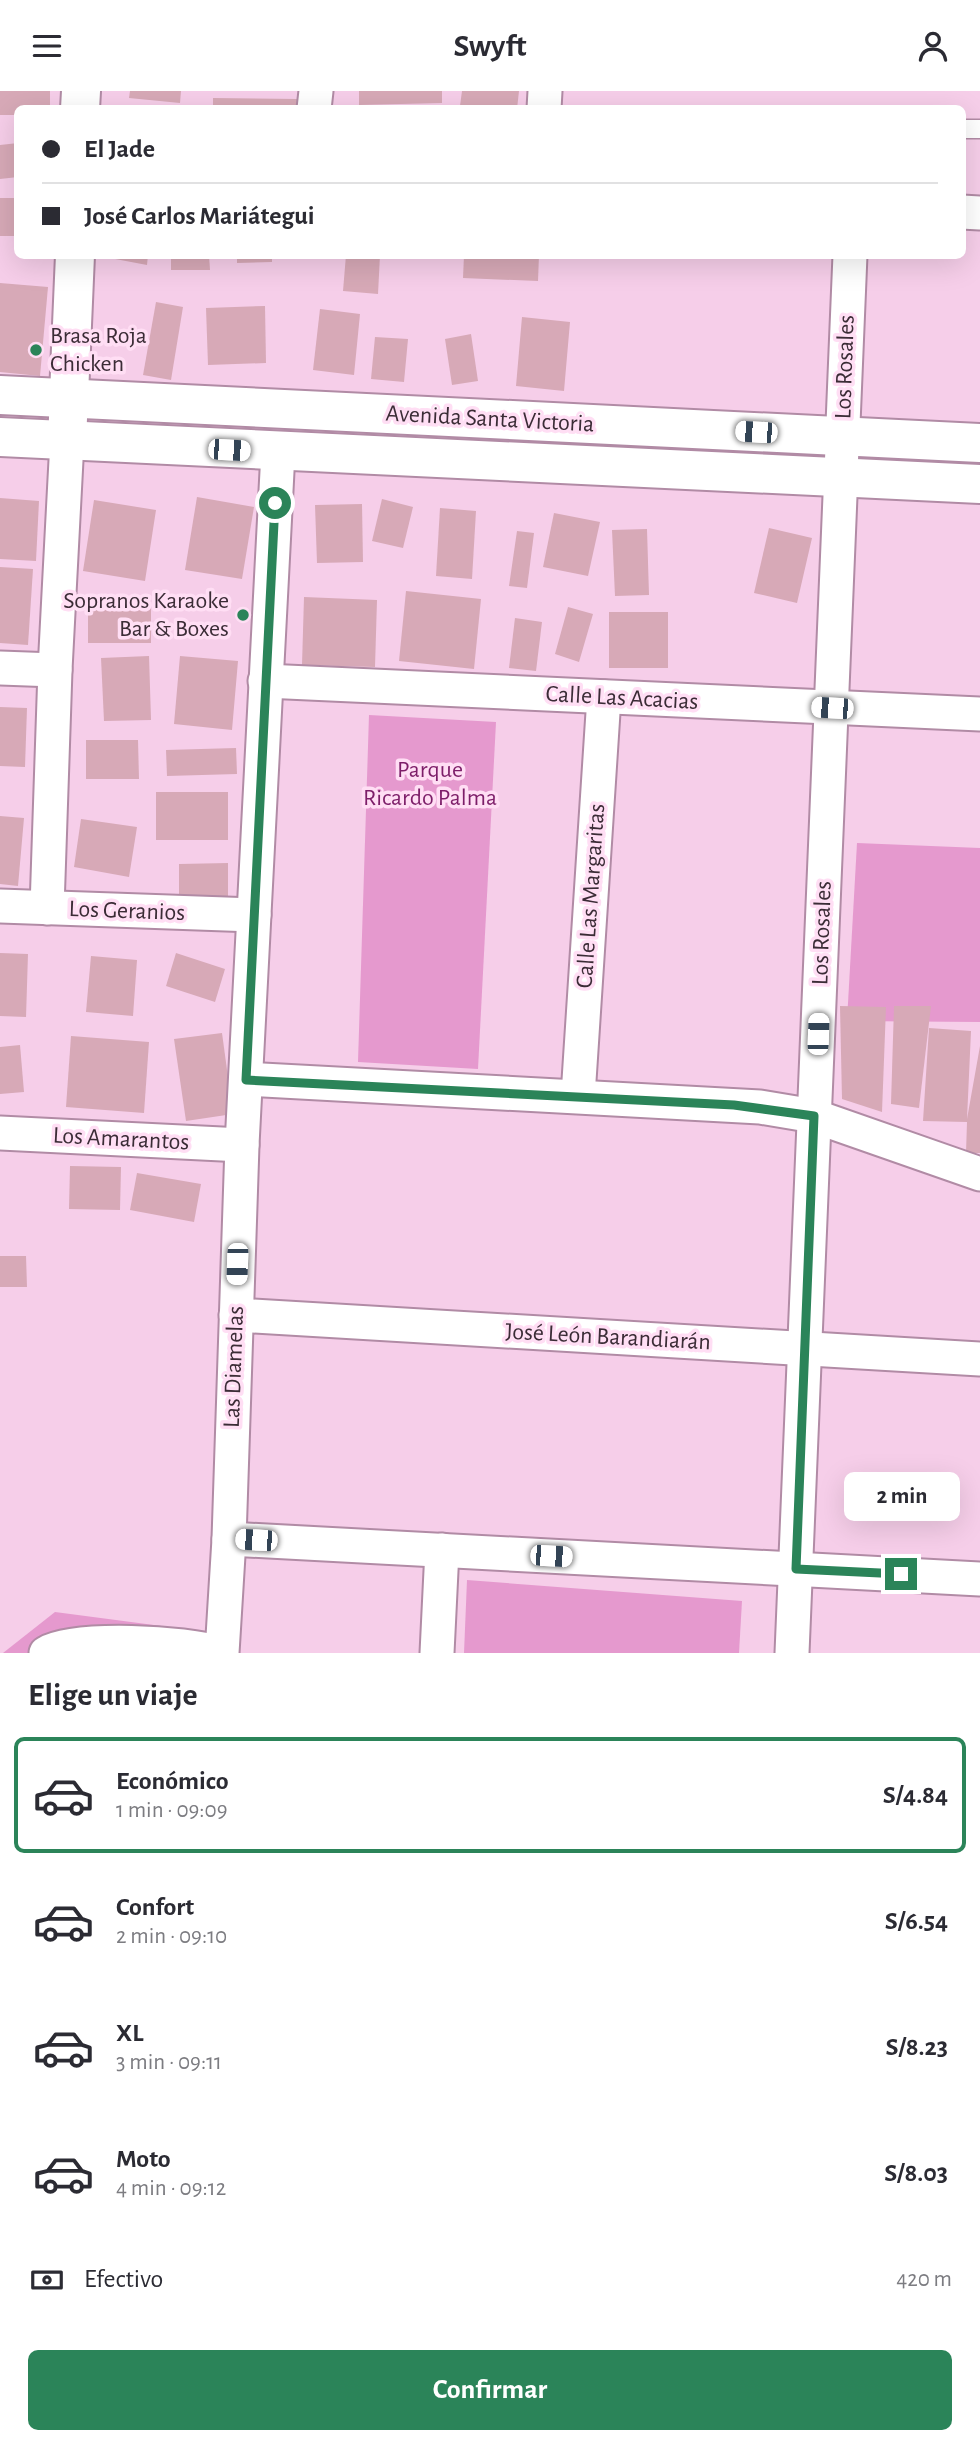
<!DOCTYPE html>
<html lang="es">
<meta charset="utf-8">
<style>
:root{--surface:#fff;--page:#f2f2f3;--text:#2b2b33;--muted:#7c7c81;--line:#e1e1e2;--accent:#2b8459}
body{margin:0;font-family:"Alegreya Sans",sans-serif;background:var(--page);color:var(--text);height:100vh;display:flex;flex-direction:column;font-size:26px;white-space:nowrap}
*{box-sizing:border-box;margin:0}
p{font-size:23px;color:var(--muted)}
.icon{flex:none;width:38px;height:38px;fill:none;stroke:currentColor;stroke-width:2;stroke-linecap:round;stroke-linejoin:round}
.map{position:relative;height:1562px;overflow:hidden}
.panel{display:flex;flex-direction:column;background:var(--surface);flex:1}
.panel>*{flex:none}
.hud{position:absolute;left:14px;top:14px;width:952px;height:154px;border-radius:10px;box-shadow:0 7px 28px #0002;display:grid;align-content:center;height:154px;padding:0 28px;background:var(--surface)}
.end{position:absolute;width:32px;height:32px;margin:-16px;border:9px solid #2b8459;background:#fff;box-shadow:0 0 0 4px #fff}
.from{border-radius:50%}
.bubble{position:absolute;height:49px;border-radius:10px;background:var(--surface);box-shadow:0 7px 28px #0002;font-size:23px;font-weight:600;line-height:49px;text-align:center}
.car{position:absolute;width:21px;height:42px;margin:-21px -10px;border-radius:9px;box-shadow:0 0 5px 2px #0007;background:linear-gradient(#fff 24%,#345 0 40%,#fff 0 76%,#345 0 86%,#fff 0)}
.hud b{display:flex;align-items:center;gap:24px;height:66px;font-size:26px}
.hud b+b{border-top:2px solid var(--line)}
.hud i{width:18px;height:18px;background:var(--text)}
ul{padding:0;list-style:none}
li{display:flex;align-items:center;gap:21px;height:116px;margin:0 14px 10px;padding:0 14px;border:4px solid transparent;border-radius:10px}
li div{flex:1}
li b{display:block;font-size:26px}
li em{font-style:normal;font-weight:600}
li.selected{border-color:var(--accent)}
li>.icon{width:63px;height:63px;stroke-width:1.5}
h2{padding:0 28px;font-size:32px;line-height:84px}
.pay{display:flex;align-items:center;gap:18px;height:77px;padding:0 28px;font-size:26px}
.pay p{margin-inline-start:auto}
.button{display:flex;gap:14px;margin-top:auto;padding:14px 28px}
.button a{flex:1;height:80px;border-radius:10px;background:var(--accent);color:#fff;font-size:28px;font-weight:600;line-height:80px;text-align:center}
header{display:flex;justify-content:space-between;align-items:center;height:91px;padding:0 28px;background:var(--surface);font-size:32px;font-weight:600}
.map>svg:first-child{display:block}
</style>
<header><svg class="icon" aria-label="menu" viewBox="0 0 24 24"><path d="M4 6h16M4 12h16M4 18h16"/></svg>Swyft<svg class="icon" aria-label="person" viewBox="0 0 24 24"><circle cx="12" cy="8" r="4"/><path d="M4 21q1-7 8-7t8 7"/></svg></header>
<div class="map">
<svg width="980" height="1562" viewBox="0 0 980 1562">
<rect width="100%" height="100%" fill="#f6cee9"/>
<g fill="#e599ce">
<polygon points="369,624 496,631 478,978 358,971"/>
<polygon points="857,752 980,757 980,931 847,930"/>
<polygon points="467,1489 742,1510 739,1562 464,1562"/>
<polygon points="55,1521 207,1541 205,1562 3,1562"/>
</g>
<g fill="#d7a9b7">
<polygon points="0,0 50,0 50,18 18,18 18,24 0,24"/>
<polygon points="130,0 181,0 180,12 129,7"/>
<polygon points="359,0 442,0 442,12 359,14"/>
<polygon points="462,0 519,0 517,18 460,15"/>
<polygon points="213,7 297,8 297,18 213,18"/>
<polygon points="18,52 18,86 0,88 0,54"/>
<rect x="0" y="107" width="18" height="38"/>
<polygon points="94,164 148,164 147,174"/>
<polygon points="171,164 209,164 210,179 171,179"/>
<polygon points="237,164 272,164 272,171 237,172"/>
<polygon points="346,164 380,164 378,203 343,200"/>
<polygon points="464,164 539,164 538,190 463,187"/>
<polygon points="0,192 48,196 40,285 0,281"/>
<polygon points="156,211 183,216 171,289 143,284"/>
<polygon points="265,215 266,272 208,274 206,217"/>
<polygon points="320,218 360,223 354,284 313,279"/>
<polygon points="522,226 570,231 564,300 516,295"/>
<polygon points="471,243 478,290 452,294 445,248"/>
<polygon points="375,246 408,248 404,291 371,288"/>
<polygon points="197,406 254,416 242,488 185,479"/>
<polygon points="0,407 39,410 36,470 0,468"/>
<polygon points="382,408 413,416 403,457 372,450"/>
<polygon points="94,409 156,419 145,490 83,480"/>
<polygon points="362,413 363,471 317,472 315,414"/>
<polygon points="440,417 476,420 472,488 436,485"/>
<polygon points="554,422 600,431 588,485 543,476"/>
<polygon points="769,437 812,447 797,512 754,502"/>
<polygon points="647,438 649,504 615,505 612,439"/>
<polygon points="517,440 534,442 527,497 509,495"/>
<polygon points="0,476 33,478 28,554 0,552"/>
<polygon points="406,500 481,508 474,578 399,570"/>
<polygon points="304,506 377,509 375,576 302,574"/>
<rect x="88" y="509" width="63" height="43"/>
<polygon points="568,516 593,523 579,571 555,563"/>
<rect x="609" y="521" width="59" height="56"/>
<polygon points="515,527 542,531 536,580 509,577"/>
<polygon points="149,565 151,629 104,630 101,567"/>
<polygon points="180,565 238,570 232,639 174,633"/>
<polygon points="0,616 27,617 25,676 0,675"/>
<polygon points="86,649 138,649 139,688 86,688"/>
<polygon points="236,657 237,683 167,685 166,659"/>
<rect x="156" y="701" width="72" height="48"/>
<polygon points="0,725 24,727 18,795 0,793"/>
<polygon points="81,728 137,736 129,786 74,776"/>
<polygon points="228,772 228,811 179,811 179,773"/>
<polygon points="0,862 28,863 26,926 0,925"/>
<polygon points="176,862 225,878 215,911 166,895"/>
<polygon points="91,865 137,869 133,925 86,921"/>
<polygon points="840,915 886,916 882,1021 842,1008"/>
<polygon points="894,915 931,915 919,1017 891,1013"/>
<polygon points="929,937 971,940 967,1028 980,955 980,1062 966,1062 967,1031 923,1030"/>
<polygon points="222,942 233,1023 186,1030 174,948"/>
<polygon points="71,945 149,951 144,1022 66,1016"/>
<polygon points="20,954 24,1001 0,1003 0,956"/>
<polygon points="70,1075 121,1076 120,1119 69,1118"/>
<polygon points="137,1082 201,1093 194,1131 130,1119"/>
<polygon points="0,1165 26,1165 27,1196 0,1196"/>
</g>
<g fill="none" stroke-linecap="round" stroke-linejoin="round">
<g stroke="#b18ba5" stroke-width="21">
<polyline id="service" points="962,38 980,38"/>
</g>
<g stroke="#b18ba5" stroke-width="37">
<g id="minor">
<polyline points="314,18 316,0"/>
<polyline points="544,18 545,0"/>
<polyline points="962,121 980,122"/>
<polyline points="0,577 55,579"/>
<polyline points="265,590 980,623"/>
<polyline points="0,815 254,824"/>
<polyline points="47,817 55,579 67,350"/>
<polyline points="246,988 760,1016 814,1025 980,1083"/>
<polyline points="578,1005 604,606"/>
<polyline points="0,1042 242,1054"/>
<polyline points="236,1224 980,1268"/>
<polyline points="229,1448 980,1488"/>
<path d="M46,1562C76,1545 186,1551 219,1562"/>
<polyline points="222,1562 229,1448 242,1054 278,361"/>
<polyline points="437,1562 442,1459"/>
<polyline points="792,1562 850,164"/>
</g>
</g>
<g stroke="#b18ba5" stroke-width="42">
<g id="tertiary">
<polyline points="80,18 81,0"/>
<polyline points="67,350 75,164"/>
</g>
</g>
<g stroke="#b18ba5" stroke-width="42">
<g id="secondary">
<polyline points="0,304 980,352"/>
<polyline points="0,346 980,393"/>
</g>
</g>
<use href="#service" stroke="#fff" stroke-width="18"/>
<use href="#minor" stroke="#fff" stroke-width="33"/>
<use href="#tertiary" stroke="#fff" stroke-width="38"/>
<use href="#secondary" stroke="#fff" stroke-width="38"/>
</g>
<g fill="none" stroke-linecap="round" stroke-linejoin="round">
<polyline stroke="#2b8459" stroke-width="9" points="275,412 246,989 734,1014 814,1025 796,1478 901,1483"/>
</g>
<g fill="#2b8459" stroke="#ffdef4" stroke-width="2.5">
<circle cx="36" cy="259" r="7"/>
<circle cx="243" cy="524" r="7"/>
</g>
<g text-anchor="middle" dominant-baseline="central" stroke-width="7" stroke-linejoin="round" paint-order="stroke">
<g font-size="24" fill="#3b2c36" stroke="#ffdef4" text-anchor="start">
<text x="50" y="245">Brasa Roja<tspan x="50" dy="28">Chicken</tspan></text>
<text x="229" y="510" text-anchor="end">Sopranos Karaoke<tspan x="229" dy="28">Bar &amp; Boxes</tspan></text>
</g>
<g font-size="24" fill="#3b2c36" stroke="#ffdef4">
<text transform="translate(845 276) rotate(-88)">Los Rosales</text>
<text transform="translate(490 328) rotate(3)">Avenida Santa Victoria</text>
<text transform="translate(622 607) rotate(3)">Calle Las Acacias</text>
<text transform="translate(591 805) rotate(-86)">Calle Las Margaritas</text>
<text transform="translate(127 820) rotate(2)">Los Geranios</text>
<text transform="translate(822 842) rotate(-88)">Los Rosales</text>
<text transform="translate(121 1048) rotate(3)">Los Amarantos</text>
<text transform="translate(608 1246) rotate(3)">José León Barandiarán</text>
<text transform="translate(234 1276) rotate(-88)">Las Diamelas</text>
</g>
<g font-size="24" fill="#7d1e69" stroke="#ffdef4">
<text x="430" y="679">Parque<tspan x="430" dy="28">Ricardo Palma</tspan></text>
</g>
</g>
</svg>
<i class="end from" style="left:275px;top:412px"></i>
<i class="end" style="left:901px;top:1483px"></i>
<div class="bubble" style="left:844px;top:1381px;width:116px">2 min</div>
<i class="car" style="left:756px;top:341px;rotate:273deg"></i>
<i class="car" style="left:229px;top:359px;rotate:93deg"></i>
<i class="car" style="left:832px;top:617px;rotate:273deg"></i>
<i class="car" style="left:818px;top:943px;rotate:2deg"></i>
<i class="car" style="left:237px;top:1173px;rotate:182deg"></i>
<i class="car" style="left:256px;top:1449px;rotate:273deg"></i>
<i class="car" style="left:551px;top:1465px;rotate:93deg"></i>
<div class="hud">
<b><i class="from"></i>El Jade</b>
<b><i></i>José Carlos Mariátegui</b>
</div>
</div>
<section class="panel">
<h2>Elige un viaje</h2>
<ul>
<li class="selected"><svg class="icon" aria-label="car" viewBox="0 0 24 24"><path d="M5 17H2v-5l4-1 3-4h7l3 4 3 1v5h-3M9 17h6M6 11h13"/><circle cx="7" cy="17" r="2"/><circle cx="17" cy="17" r="2"/></svg><div><b>Económico</b><p>1 min · 09:09</p></div><em>S/4.84</em></li>
<li><svg class="icon" aria-label="car" viewBox="0 0 24 24"><path d="M5 17H2v-5l4-1 3-4h7l3 4 3 1v5h-3M9 17h6M6 11h13"/><circle cx="7" cy="17" r="2"/><circle cx="17" cy="17" r="2"/></svg><div><b>Confort</b><p>2 min · 09:10</p></div><em>S/6.54</em></li>
<li><svg class="icon" aria-label="car" viewBox="0 0 24 24"><path d="M5 17H2v-5l4-1 3-4h7l3 4 3 1v5h-3M9 17h6M6 11h13"/><circle cx="7" cy="17" r="2"/><circle cx="17" cy="17" r="2"/></svg><div><b>XL</b><p>3 min · 09:11</p></div><em>S/8.23</em></li>
<li><svg class="icon" aria-label="car" viewBox="0 0 24 24"><path d="M5 17H2v-5l4-1 3-4h7l3 4 3 1v5h-3M9 17h6M6 11h13"/><circle cx="7" cy="17" r="2"/><circle cx="17" cy="17" r="2"/></svg><div><b>Moto</b><p>4 min · 09:12</p></div><em>S/8.03</em></li>
</ul>
<div class="pay"><svg class="icon" aria-label="cash" viewBox="0 0 24 24"><path d="M3 7h18v10H3z"/><circle cx="12" cy="12" r="2"/></svg>Efectivo<p>420 m</p></div>
<div class="button"><a>Confirmar</a></div>
</section>
